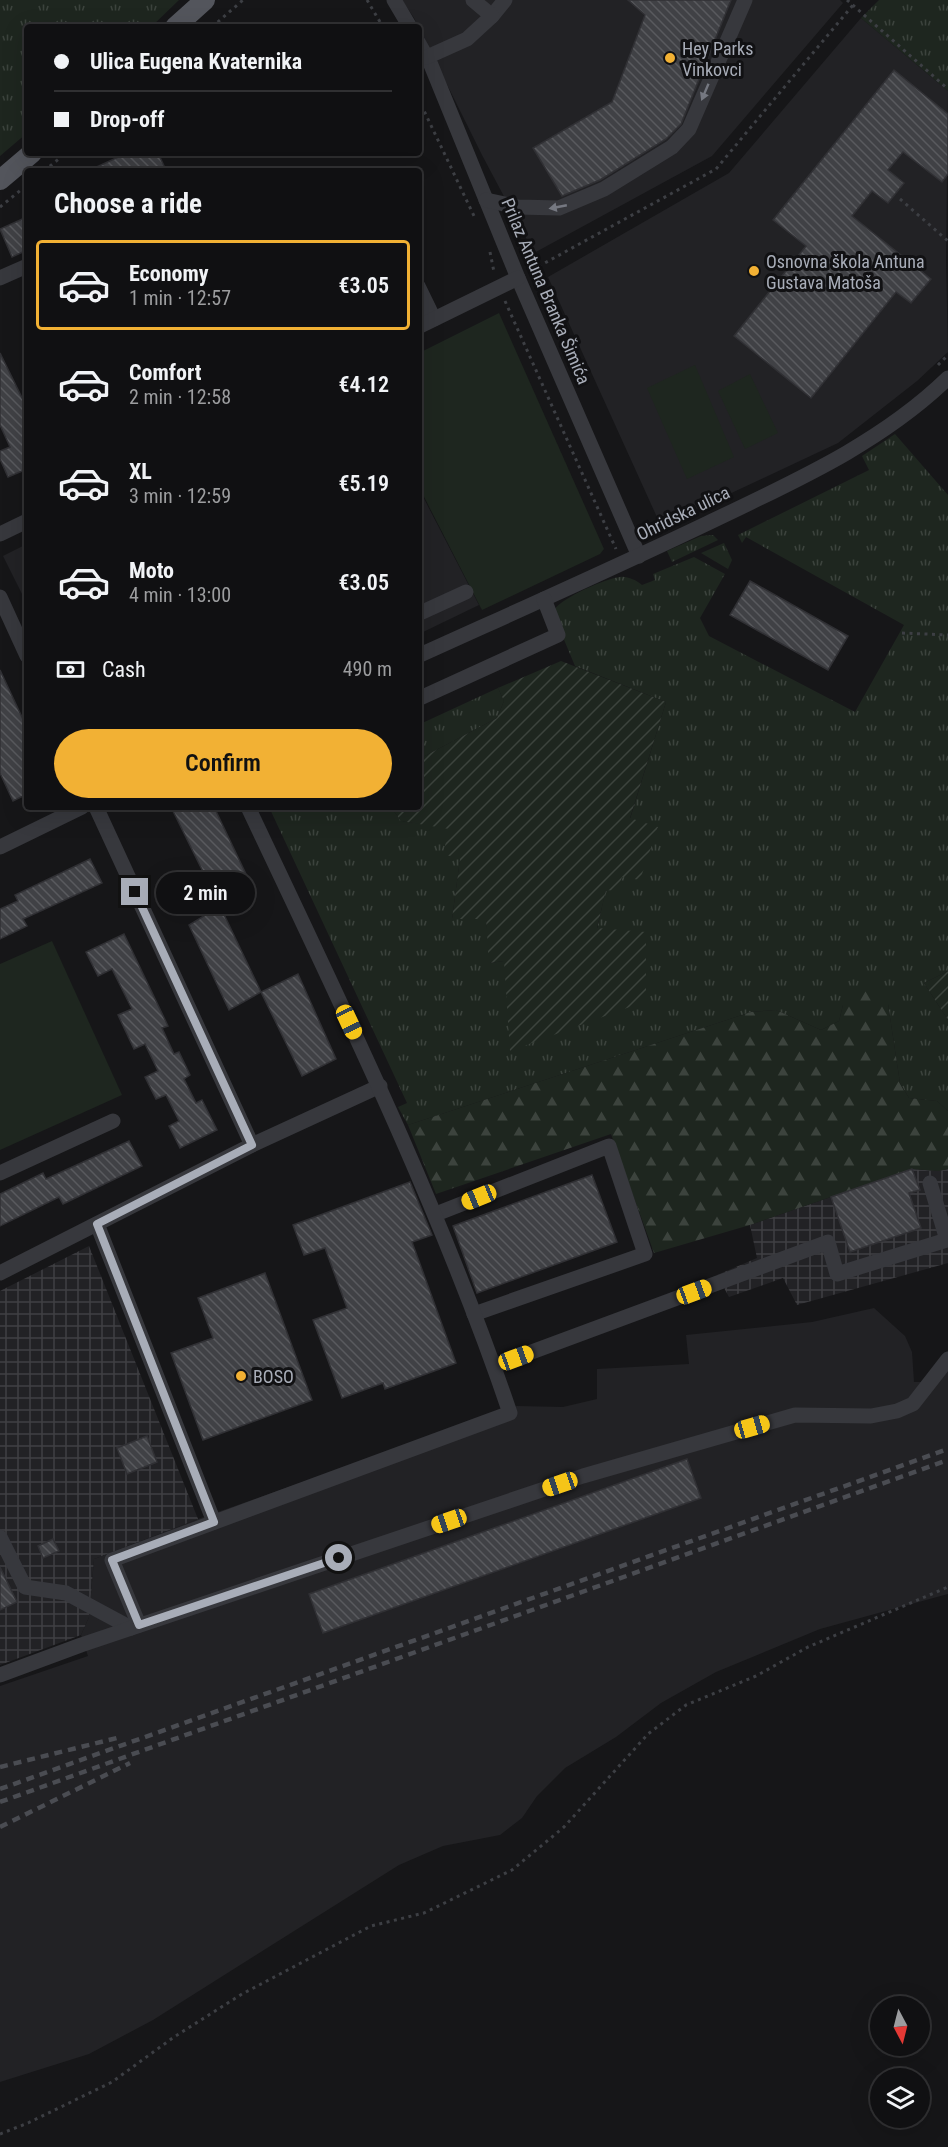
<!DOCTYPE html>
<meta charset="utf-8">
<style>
:root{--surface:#101012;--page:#1e1e20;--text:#f1f3f6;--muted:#9c9d9f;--line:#303032;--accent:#f2b134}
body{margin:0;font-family:"Roboto Condensed",sans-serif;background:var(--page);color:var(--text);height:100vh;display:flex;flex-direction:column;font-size:22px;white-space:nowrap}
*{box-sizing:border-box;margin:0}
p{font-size:20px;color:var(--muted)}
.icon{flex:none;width:33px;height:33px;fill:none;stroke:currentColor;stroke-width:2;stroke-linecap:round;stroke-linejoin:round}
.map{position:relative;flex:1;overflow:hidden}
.panel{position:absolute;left:24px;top:168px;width:398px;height:642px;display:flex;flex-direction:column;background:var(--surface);border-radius:6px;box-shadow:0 6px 24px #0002,0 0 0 2px var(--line)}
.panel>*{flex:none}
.top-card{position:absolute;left:24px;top:24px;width:398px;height:132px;border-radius:6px;box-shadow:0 6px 24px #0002,0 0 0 2px var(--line);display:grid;align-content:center;height:132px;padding:0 30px;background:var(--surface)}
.needle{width:39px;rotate:173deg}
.controls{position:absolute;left:870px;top:1996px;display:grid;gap:12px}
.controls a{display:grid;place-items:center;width:60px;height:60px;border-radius:50%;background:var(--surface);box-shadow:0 6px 24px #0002,0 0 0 2px var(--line);font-size:30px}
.end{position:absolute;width:27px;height:27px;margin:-14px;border:8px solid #a8adb8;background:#111;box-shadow:0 0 0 3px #111}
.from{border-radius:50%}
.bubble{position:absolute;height:42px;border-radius:21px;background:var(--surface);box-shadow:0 6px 24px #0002,0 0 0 2px var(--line);font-size:20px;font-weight:600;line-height:42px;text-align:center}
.car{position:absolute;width:18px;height:36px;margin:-18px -9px;border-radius:8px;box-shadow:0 0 4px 2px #0007;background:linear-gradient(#f5c518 24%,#345 0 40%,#f5c518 0 76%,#345 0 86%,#f5c518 0)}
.top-card b{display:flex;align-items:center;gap:21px;height:57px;font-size:22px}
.top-card b+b{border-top:2px solid var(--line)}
.top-card i{width:15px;height:15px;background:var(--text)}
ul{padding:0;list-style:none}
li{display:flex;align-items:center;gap:18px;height:90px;margin:0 12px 9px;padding:0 18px;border:3px solid transparent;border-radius:6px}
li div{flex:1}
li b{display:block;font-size:22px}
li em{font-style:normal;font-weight:600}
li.on{border-color:var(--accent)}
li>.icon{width:54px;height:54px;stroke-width:1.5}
h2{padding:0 30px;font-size:27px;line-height:72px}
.pay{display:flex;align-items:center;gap:15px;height:66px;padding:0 30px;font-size:22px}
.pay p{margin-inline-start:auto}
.cta{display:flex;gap:12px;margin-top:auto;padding:12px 30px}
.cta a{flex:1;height:69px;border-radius:36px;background:var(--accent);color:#111;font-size:24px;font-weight:600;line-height:69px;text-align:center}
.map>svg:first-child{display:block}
</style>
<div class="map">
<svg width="948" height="2147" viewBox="0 0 948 2147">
<defs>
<pattern id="industrial-grid" width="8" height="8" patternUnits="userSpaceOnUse" patternTransform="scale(1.5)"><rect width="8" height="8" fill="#222225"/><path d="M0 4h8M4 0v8" fill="none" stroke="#3f3f43"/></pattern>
<pattern id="grass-tufts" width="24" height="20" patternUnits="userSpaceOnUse" patternTransform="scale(1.5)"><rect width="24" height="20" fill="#1e261f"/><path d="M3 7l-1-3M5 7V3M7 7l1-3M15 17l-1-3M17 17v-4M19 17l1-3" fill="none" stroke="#3c433d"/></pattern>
<pattern id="forest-firs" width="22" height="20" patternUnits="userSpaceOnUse" patternTransform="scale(1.5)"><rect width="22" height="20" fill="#1e261f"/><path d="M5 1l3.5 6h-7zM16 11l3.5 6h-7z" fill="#3c433d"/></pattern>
<pattern id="garden-furrows" width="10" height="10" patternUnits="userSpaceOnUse" patternTransform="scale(1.5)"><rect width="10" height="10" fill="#1e261f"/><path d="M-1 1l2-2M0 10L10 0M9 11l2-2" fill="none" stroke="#3c433d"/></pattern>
<pattern id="building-back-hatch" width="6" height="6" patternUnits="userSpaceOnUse" patternTransform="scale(1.5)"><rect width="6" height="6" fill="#404145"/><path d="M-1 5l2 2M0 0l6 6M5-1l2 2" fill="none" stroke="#595a5e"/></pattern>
</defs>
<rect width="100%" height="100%" fill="#161618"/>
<g fill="#222225">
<polygon points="402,0 840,0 843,3 712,156 534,253 482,155 414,18"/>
<polygon points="861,18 948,91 946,262 948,352 917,381 838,443 661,526 548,277 729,173"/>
<polygon points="418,487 479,605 419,634 418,634"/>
<polygon points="27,544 27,604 3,556"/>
<polygon points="874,1308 905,1336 912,1352 914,1382 936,1382 948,1367 948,1594 820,1629 716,1672 661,1703 616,1737 565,1768 537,1796 522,1818 500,1835 443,1846 399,1865 153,2020 89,2054 0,2082 0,1686 88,1656 81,1635 89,1617 94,1559 198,1519 517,1406 563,1407 597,1399 597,1369 689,1364 686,1335 812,1322"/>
</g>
<g fill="url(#industrial-grid)">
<polygon points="912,1169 938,1171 948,1169 948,1263 797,1305 783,1278 729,1297 717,1275 757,1258 750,1225"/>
<polygon points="89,1246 198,1519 94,1559 89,1617 81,1635 0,1665 0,1291"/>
</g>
<g fill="url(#grass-tufts)">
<polygon points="0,0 179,0 151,27 27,27 27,133 0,156"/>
<polygon points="879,0 948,0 948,91 861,18"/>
<path d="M895,434L948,495V971L924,983L948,1020V1111L937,1101L909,1098L900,1083L888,1004L843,1005L839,1021L821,1030L776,1010L751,1012L408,1125L398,1107L407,1103L269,807H391L401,821L450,828L460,859L452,919L486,918L490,963L504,961L597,929L606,889L622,876L658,828L630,819L666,702L575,666L555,618V609C562,598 606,578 620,577C627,576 636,580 642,585L655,580L653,574L694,557L725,574L700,618L709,636L855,712L904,625L746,537L742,543L738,535L869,470L862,456Z"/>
<polygon points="713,535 718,540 672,562 667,551 701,536"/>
<polygon points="724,543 732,560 728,569 701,553"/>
<polygon points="498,688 504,701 497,718 419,759 418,725"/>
</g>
<polygon fill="url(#forest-firs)" points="854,988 872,992 888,1004 900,1083 909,1098 937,1101 948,1111 948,1169 938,1171 912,1169 750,1225 654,1253 611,1134 436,1194 408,1125 751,1012 776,1010 821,1030 839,1021 843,1005"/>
<g fill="#1e261f">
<polygon points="499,313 604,549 600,554 482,610 419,487 419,353"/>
<polygon points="695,365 734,457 687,479 647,388"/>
<polygon points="750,374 778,433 745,449 718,391"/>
<polygon points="52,941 122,1095 0,1150 0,964"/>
</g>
<g fill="url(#garden-furrows)">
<polygon points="561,661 666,702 630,818 658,827 640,880 622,877 617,891 606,890 597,928 646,932 646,1001 510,1051 504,961 489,963 486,919 452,919 460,859 443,854 449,829 401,821 391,807 418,807 419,759 497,718 504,701 498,688"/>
<polygon points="948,971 948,1020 924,983"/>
</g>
<g fill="url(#building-back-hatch)" stroke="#303034" stroke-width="1.5">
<polygon points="628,0 731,0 681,124 666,139 600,180 562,196 533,148 612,102 645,15"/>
<polygon points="894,70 948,114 948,174 942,182 903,152 888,170 904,183 888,203 872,191 852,216 931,279 911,303 896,292 811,398 734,336 806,246 773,220"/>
<polygon points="127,153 158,153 165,168 158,171 88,171"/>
<polygon points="27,217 27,250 12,257 0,229"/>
<polygon points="0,353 27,408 27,469 8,477 0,459 0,451 10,447 0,425"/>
<polygon points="750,581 848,636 828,670 730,615"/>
<polygon points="0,670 27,728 27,794 13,801 0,773"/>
<polygon points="171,807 214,807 253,889 220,906"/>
<polygon points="90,859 102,883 23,919 27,926 0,939 0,909 18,901 15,895"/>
<polygon points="220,906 261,992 229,1010 189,925"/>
<polygon points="124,934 168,1026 162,1028 174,1054 179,1052 190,1075 184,1079 196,1103 202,1100 217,1130 180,1148 169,1126 179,1121 166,1095 156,1099 145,1077 158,1071 145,1044 134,1049 118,1015 132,1009 112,969 98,976 86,952"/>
<polygon points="298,974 336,1059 302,1076 261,992"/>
<polygon points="129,1141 142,1166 63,1204 59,1197 0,1226 0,1194 43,1173 46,1179"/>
<polygon points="912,1169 920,1190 909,1193 921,1228 850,1252 831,1197"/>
<polygon points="592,1175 617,1242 477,1293 453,1226"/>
<polygon points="410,1182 432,1235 412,1242 456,1363 385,1389 383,1383 342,1398 313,1320 347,1308 325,1248 304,1255 293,1225"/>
<polygon points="265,1273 312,1400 203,1440 171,1353 213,1338 198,1298"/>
<polygon points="147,1436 157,1462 127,1474 117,1448"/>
<polygon points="687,1459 701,1498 323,1633 309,1594"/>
<polygon points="53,1539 59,1551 43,1558 38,1546"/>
<polygon points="0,1567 17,1602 0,1610"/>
</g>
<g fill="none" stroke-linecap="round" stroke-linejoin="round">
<g stroke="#3d3f44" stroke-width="3" stroke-dasharray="3 4.5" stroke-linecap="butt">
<polyline points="367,0 383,27"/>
<polyline points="847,0 948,89"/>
<polyline points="212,27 243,0"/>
<polyline points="418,98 474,216"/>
<polyline points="44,171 66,153"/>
<polyline points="900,199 948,241"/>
<polyline points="0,207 27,185"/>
<polyline points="490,252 494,272"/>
<polyline points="532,270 716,169 853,5"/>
<polyline points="505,301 616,549"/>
<polyline points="938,365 948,355"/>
<polyline points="902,633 948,635"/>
<polyline points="0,2134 28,2123 112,2082 174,2037 242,1994 371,1926 424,1913 512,1870 564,1827 648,1734 686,1705 756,1676 808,1647 948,1587"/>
</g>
<g stroke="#37383d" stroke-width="15">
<polyline points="394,0 410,27"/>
<polyline points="492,16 505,0"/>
<polyline points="418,42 431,65 518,278 639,556"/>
<polyline points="427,57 467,39 492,16 473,0"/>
<polyline points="486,200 518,207 559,208 604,189 672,147 689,129 745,0"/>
<polyline points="0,278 27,266"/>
<polyline points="418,286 434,319"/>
<polyline points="418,327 518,278"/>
<polyline points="0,534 27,521"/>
<polyline points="0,597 27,656"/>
<polyline points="418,614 466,592"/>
<path d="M418,656C515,612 612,569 708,523C793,482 880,444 948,378"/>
<polyline points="418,699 558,635 544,599"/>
<polyline points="96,807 252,1145"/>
<polyline points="0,847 82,807"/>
<polyline points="0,1173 113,1121"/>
<polyline points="436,1214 609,1146 645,1254 474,1314"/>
<polyline points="97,1224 214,1522"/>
<polyline points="0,1273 252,1145 380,1086"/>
<polyline points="494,1366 828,1242 837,1274 947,1240 930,1183"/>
<polyline points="0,1537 25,1587 66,1593 131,1628"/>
<path d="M139,1625L112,1560L510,1413C439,1204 342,1006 248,807"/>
<polyline points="0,1675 81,1645 583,1476 795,1415 871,1416 897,1411 913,1404 948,1359"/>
</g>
<g stroke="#53555c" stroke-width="20">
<polyline points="175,27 205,0"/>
<polyline points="0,180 32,153"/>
</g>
<g stroke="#4a4c52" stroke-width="4.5" stroke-dasharray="8 6" stroke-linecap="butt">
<polyline points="0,1767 121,1737"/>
<polyline points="0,1789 948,1449"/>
<polyline points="0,1802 948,1460"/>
<polyline points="0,1827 130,1763"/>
</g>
</g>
<defs><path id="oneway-solid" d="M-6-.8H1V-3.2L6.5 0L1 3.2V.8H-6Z" transform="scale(1.5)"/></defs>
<g fill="#757881">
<use href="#oneway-solid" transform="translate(705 92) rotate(113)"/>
<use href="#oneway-solid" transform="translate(558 207) rotate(169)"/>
</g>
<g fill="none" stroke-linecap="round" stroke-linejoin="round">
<polyline stroke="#a8adb8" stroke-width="8" points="135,892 252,1145 97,1224 214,1522 112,1560 139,1625 339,1558"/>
</g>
<g fill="#f2b134" stroke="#111113" stroke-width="2">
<circle cx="670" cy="58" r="6"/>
<circle cx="754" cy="271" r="6"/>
<circle cx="241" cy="1376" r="6"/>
</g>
<g text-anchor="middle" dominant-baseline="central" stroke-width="6" stroke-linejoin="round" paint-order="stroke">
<g font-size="18" fill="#a8adb8" stroke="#111113" text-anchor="start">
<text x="682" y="48">Hey Parks<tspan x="682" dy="21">Vinkovci</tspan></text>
<text x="766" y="261">Osnovna škola Antuna<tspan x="766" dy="21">Gustava Matoša</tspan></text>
<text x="253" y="1376">BOSO</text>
</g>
<g font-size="18" fill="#a8adb8" stroke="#111113">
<text transform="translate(546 291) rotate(67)">Prilaz Antuna Branka Šimića</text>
<text transform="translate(683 513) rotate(-26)">Ohridska ulica</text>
</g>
</g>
</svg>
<div class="controls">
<a><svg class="needle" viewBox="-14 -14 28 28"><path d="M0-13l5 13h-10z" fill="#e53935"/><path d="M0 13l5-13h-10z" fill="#9c9d9f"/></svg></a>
<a><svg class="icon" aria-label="layers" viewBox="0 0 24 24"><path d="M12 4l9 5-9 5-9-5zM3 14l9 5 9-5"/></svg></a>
</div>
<i class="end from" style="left:339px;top:1558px"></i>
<i class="end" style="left:135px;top:892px"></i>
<div class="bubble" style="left:156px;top:872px;width:99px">2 min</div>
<i class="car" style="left:349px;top:1022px;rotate:155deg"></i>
<i class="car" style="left:479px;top:1197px;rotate:248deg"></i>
<i class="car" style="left:694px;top:1292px;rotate:70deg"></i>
<i class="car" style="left:516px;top:1358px;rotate:70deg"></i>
<i class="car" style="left:752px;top:1427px;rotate:74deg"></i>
<i class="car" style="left:560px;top:1484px;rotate:251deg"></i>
<i class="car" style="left:449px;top:1521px;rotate:251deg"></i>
<div class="top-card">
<b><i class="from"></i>Ulica Eugena Kvaternika</b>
<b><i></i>Drop-off</b>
</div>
<section class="panel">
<h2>Choose a ride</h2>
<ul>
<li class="on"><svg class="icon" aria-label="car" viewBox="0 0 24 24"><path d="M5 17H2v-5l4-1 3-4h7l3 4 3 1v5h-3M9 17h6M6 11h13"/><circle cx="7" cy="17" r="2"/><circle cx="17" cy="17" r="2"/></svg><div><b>Economy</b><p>1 min · 12:57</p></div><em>€3.05</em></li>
<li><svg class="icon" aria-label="car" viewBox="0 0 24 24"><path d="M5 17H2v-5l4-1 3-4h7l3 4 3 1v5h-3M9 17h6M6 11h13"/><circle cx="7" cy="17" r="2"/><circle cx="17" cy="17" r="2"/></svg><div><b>Comfort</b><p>2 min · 12:58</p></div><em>€4.12</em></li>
<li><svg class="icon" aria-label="car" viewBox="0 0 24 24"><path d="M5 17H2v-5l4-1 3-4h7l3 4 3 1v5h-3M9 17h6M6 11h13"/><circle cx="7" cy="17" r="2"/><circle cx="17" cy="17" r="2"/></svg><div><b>XL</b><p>3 min · 12:59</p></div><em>€5.19</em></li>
<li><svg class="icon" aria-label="car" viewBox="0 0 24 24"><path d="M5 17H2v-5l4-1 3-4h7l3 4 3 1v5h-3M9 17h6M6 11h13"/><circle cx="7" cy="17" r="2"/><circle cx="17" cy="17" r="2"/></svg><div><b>Moto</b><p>4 min · 13:00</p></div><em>€3.05</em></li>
</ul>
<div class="pay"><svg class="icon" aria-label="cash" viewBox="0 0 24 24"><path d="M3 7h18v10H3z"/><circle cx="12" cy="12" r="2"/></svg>Cash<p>490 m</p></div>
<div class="cta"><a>Confirm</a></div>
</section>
</div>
